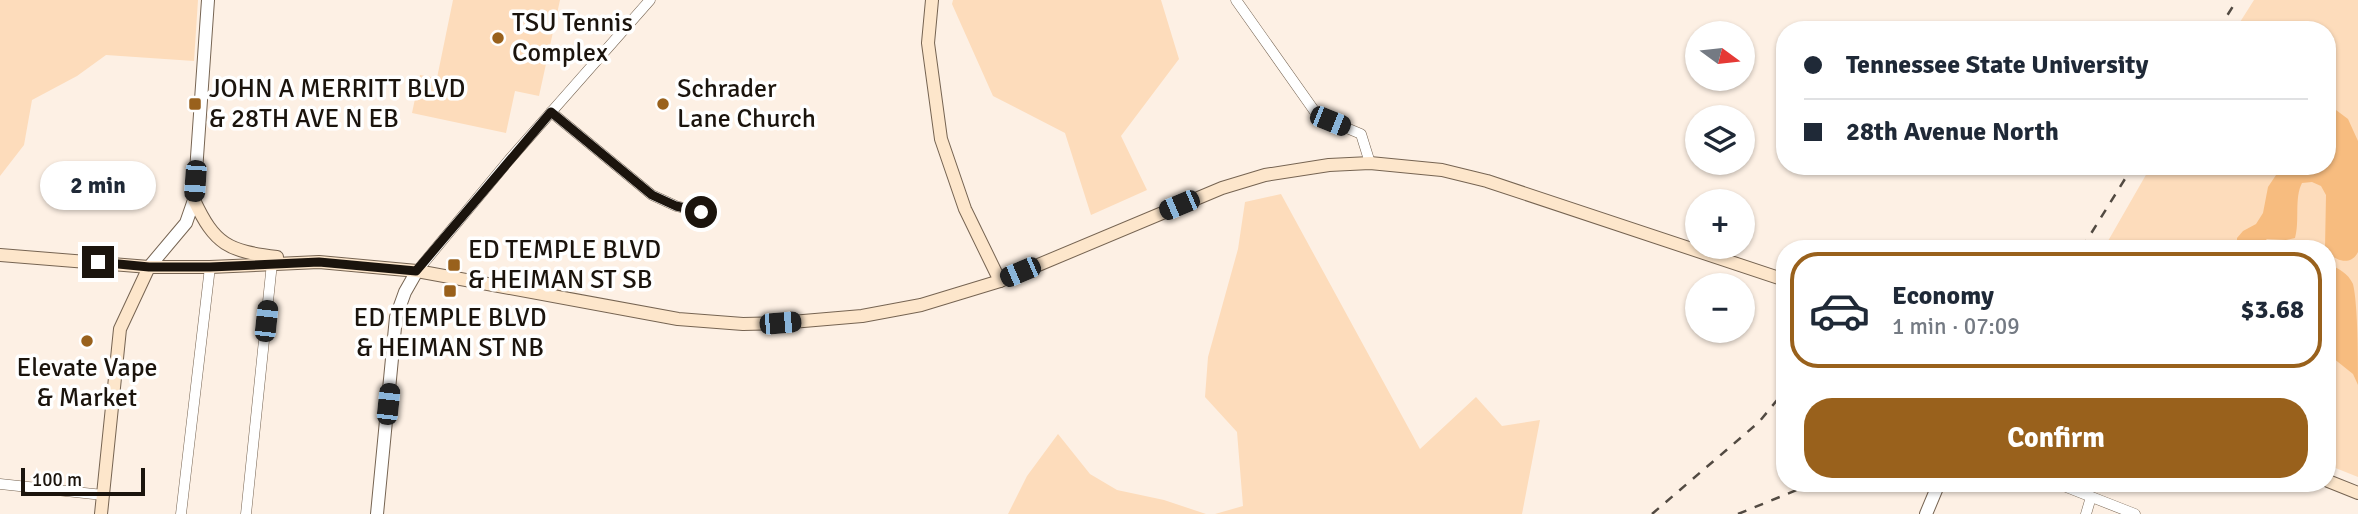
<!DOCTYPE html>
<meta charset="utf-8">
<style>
:root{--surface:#fff;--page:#f2f2f3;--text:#1f2937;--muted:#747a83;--line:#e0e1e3;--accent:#99611c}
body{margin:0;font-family:Signika,sans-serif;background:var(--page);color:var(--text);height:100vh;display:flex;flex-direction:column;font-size:26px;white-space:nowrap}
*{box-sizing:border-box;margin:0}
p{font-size:23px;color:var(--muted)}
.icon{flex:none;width:38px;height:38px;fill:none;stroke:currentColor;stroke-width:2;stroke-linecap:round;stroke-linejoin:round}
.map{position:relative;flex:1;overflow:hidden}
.panel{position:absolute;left:1776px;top:240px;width:560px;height:252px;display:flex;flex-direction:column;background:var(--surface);border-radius:28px;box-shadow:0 2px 5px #0004}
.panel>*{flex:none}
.banner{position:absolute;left:1776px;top:21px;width:560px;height:154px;border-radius:28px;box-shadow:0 2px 5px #0004;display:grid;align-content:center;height:154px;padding:0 28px;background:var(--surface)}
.needle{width:46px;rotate:105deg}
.fabs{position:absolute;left:1685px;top:21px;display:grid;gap:14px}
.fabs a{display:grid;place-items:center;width:70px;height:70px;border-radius:50%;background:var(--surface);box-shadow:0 2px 5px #0004;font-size:35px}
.scale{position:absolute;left:21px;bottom:18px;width:124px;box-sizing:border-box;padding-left:7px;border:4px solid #1b140d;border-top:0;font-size:19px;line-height:24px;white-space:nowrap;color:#1b140d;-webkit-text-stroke:5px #fff;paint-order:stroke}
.end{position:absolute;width:32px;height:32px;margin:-16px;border:9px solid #1b140d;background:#fff;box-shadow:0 0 0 4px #fff}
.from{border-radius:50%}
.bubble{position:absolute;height:49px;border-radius:24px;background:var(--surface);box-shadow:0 2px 5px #0004;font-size:23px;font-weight:700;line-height:49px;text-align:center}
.car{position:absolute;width:21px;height:42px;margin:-21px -10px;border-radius:9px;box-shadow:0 0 5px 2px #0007;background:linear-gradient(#222 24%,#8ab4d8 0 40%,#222 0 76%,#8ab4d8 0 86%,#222 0)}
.banner b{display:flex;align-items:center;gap:24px;height:66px;font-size:26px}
.banner b+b{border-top:2px solid var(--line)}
.banner i{width:18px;height:18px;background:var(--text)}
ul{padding:12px 0 0;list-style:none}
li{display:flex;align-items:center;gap:21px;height:116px;margin:0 14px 10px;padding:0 14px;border:4px solid transparent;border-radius:28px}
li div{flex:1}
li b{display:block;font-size:26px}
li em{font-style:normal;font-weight:700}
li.on{border-color:var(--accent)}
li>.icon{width:63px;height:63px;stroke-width:1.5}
.action{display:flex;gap:14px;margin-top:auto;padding:14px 28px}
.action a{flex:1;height:80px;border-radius:28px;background:var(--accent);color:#fff;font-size:28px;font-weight:700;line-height:80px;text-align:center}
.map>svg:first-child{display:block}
</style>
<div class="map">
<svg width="2358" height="514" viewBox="0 0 2358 514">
<rect width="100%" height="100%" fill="#fdf0e4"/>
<g fill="#fddcbb">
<polygon points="0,0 198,0 194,61 106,55 77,76 32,100 24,145 0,176"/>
<polygon points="453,0 560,0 539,96 515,91 506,133 412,113 420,75 437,78"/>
<polygon points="953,0 1161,0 1179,59 1121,136 1147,190 1091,215 1065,133 993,96 952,4"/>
<polygon points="2254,0 2358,0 2358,477 2328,465 2328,248 2104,248 2151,166 2328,166 2328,30 2235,30"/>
<polygon points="1281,194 1420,449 1476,397 1502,426 1540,420 1522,514 1215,514 1243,506 1237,432 1205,397 1208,357 1238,249 1245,202"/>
<polygon points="1058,434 1090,474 1117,490 1164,500 1206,514 1008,514 1027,476"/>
</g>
<g fill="#f7bc7f">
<path d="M2328,104L2348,119L2358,141V252C2351,266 2337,261 2328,253V248H2325L2326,195L2321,186L2312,182L2302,183C2294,198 2300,221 2295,238L2286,240L2267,239L2256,248L2237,247V238L2243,231L2256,224L2263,213L2268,187L2282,166H2328Z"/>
<path d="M2328,264C2338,268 2348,273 2353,284C2358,305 2358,360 2358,385L2353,374L2328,354Z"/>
</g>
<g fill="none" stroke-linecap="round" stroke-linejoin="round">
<g stroke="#766452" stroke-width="11">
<g id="minor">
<polyline points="1236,0 1318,116 1361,134 1370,163"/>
<polyline points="551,112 652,195 676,206 700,212"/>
<polyline points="417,271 509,160 650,0"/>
<polyline points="2056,483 2135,514"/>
<polyline points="0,484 103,495"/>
<polyline points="181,514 210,267"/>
<polyline points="246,514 272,263"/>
<polyline points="2086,514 2091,497"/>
</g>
</g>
<g stroke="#766452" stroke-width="14">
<g id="tertiary">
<polyline points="149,267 186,223 194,200 208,0"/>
<polyline points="377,514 396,317 405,292 417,271"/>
<polyline points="1926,514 1939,483"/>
</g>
</g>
<g stroke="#766452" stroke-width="14">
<g id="secondary">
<polyline points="932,0 928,43 941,139 965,209 1000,281"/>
<path d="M194,200C215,245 228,251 277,257"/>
<polyline points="0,255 149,267 210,267 319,262 417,271 678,319 743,324 780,323 862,316 921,305 1000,281 1222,188 1265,175 1329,165 1370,163 1442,170 1487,181 1785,280"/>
<polyline points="2328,481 2358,493"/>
<polyline points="101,514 120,329 149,267"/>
</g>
</g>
<use href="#minor" stroke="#fff" stroke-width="10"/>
<use href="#tertiary" stroke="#fff" stroke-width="12"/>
<use href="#secondary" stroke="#fde6cb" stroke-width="12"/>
<g stroke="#524a42" stroke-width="2.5" stroke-dasharray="9 9" stroke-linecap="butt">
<polyline points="2218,30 2237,0"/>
<polyline points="2082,248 2133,166"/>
<polyline points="1652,514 1759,422 1778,399 1785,387"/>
<polyline points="1738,514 1814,483"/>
</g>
</g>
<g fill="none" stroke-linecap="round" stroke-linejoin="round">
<polyline stroke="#1b140d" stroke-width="9" points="98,262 149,267 210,267 319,262 416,271 551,112 652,195 676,206 701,212"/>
</g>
<g fill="#99611c" stroke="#fff" stroke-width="2.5">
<circle cx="498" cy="38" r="7"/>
<rect x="188" y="97" width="14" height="14" rx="3.5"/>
<circle cx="663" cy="104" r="7"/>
<rect x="447" y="258" width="14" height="14" rx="3.5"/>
<rect x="443" y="284" width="14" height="14" rx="3.5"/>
<circle cx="87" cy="341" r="7"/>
</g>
<g text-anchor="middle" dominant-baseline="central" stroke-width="7" stroke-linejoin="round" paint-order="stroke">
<g font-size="26" fill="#1b140d" stroke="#fff" text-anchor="start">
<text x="512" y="23">TSU Tennis<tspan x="512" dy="30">Complex</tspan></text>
<text x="209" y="89">JOHN A MERRITT BLVD<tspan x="209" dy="30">&amp; 28TH AVE N EB</tspan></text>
<text x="677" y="89">Schrader<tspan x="677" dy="30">Lane Church</tspan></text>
<text x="468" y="250">ED TEMPLE BLVD<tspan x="468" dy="30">&amp; HEIMAN ST SB</tspan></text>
<text x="450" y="318" text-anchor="middle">ED TEMPLE BLVD<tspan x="450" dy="30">&amp; HEIMAN ST NB</tspan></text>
<text x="87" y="368" text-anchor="middle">Elevate Vape<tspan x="87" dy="30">&amp; Market</tspan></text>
</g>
</g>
</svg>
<div class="fabs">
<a><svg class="needle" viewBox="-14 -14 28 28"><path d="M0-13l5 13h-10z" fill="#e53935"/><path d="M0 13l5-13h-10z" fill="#747a83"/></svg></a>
<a><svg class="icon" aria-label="layers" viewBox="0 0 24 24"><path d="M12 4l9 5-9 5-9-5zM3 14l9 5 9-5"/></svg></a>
<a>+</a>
<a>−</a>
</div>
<div class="scale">100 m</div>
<i class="end from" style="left:701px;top:212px"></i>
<i class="end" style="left:98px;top:262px"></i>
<div class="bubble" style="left:40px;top:161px;width:116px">2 min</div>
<i class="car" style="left:1330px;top:121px;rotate:112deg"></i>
<i class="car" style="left:195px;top:181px;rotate:184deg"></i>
<i class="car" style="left:1179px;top:205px;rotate:247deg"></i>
<i class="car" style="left:1020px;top:272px;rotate:247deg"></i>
<i class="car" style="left:266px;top:321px;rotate:6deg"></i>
<i class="car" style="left:780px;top:323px;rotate:85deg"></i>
<i class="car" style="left:388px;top:404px;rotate:6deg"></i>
<div class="banner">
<b><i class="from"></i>Tennessee State University</b>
<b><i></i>28th Avenue North</b>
</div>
<section class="panel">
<ul>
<li class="on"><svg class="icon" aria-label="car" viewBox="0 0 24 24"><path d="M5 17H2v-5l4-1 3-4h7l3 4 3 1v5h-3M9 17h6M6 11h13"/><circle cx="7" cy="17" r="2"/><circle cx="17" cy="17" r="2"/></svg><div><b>Economy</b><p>1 min · 07:09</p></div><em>$3.68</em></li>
</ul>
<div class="action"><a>Confirm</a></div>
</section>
</div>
